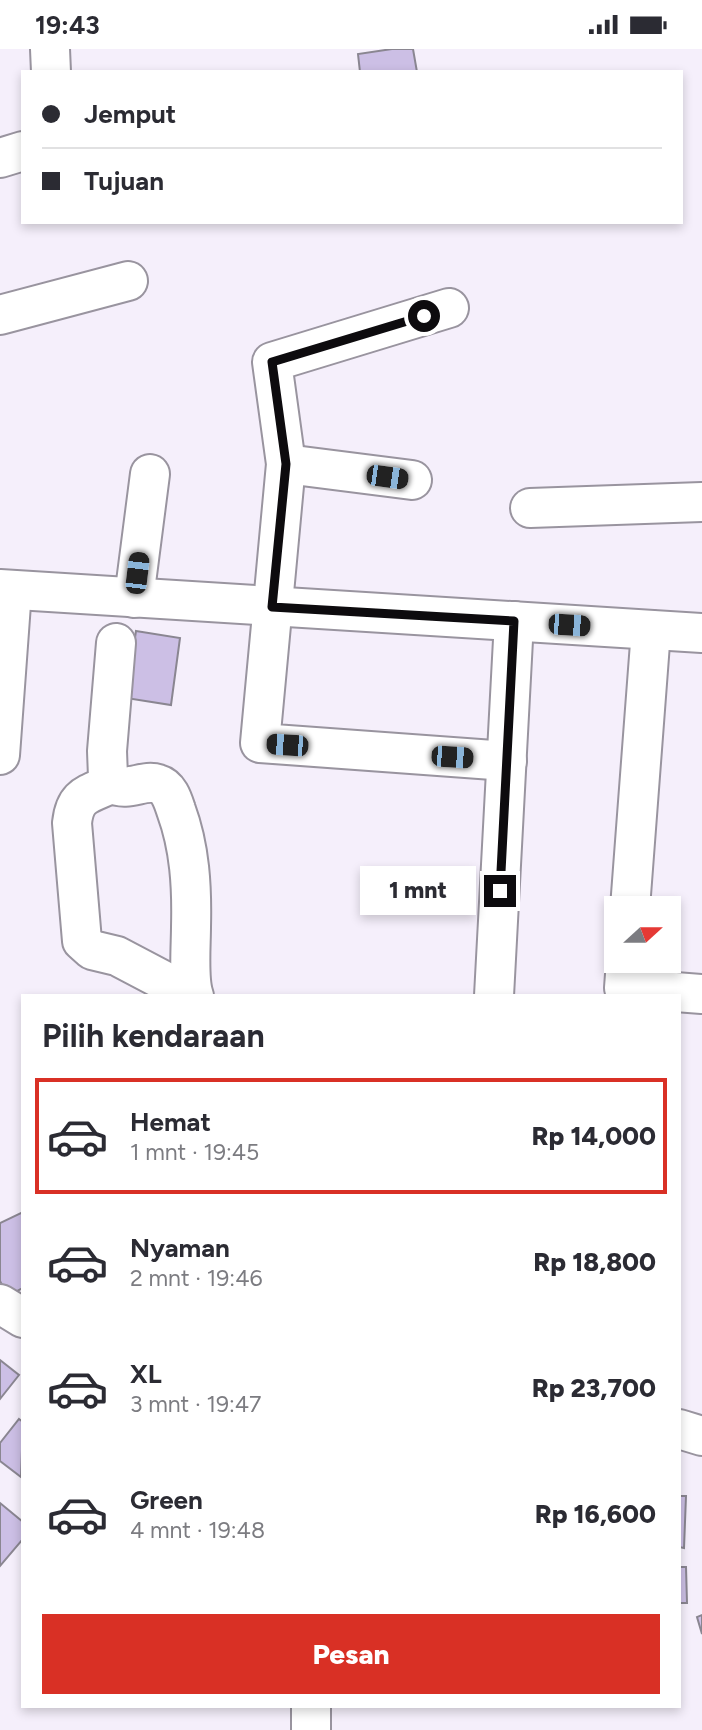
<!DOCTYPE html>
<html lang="id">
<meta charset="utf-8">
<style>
:root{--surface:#fff;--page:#f7f7f7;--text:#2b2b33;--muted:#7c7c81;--line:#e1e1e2;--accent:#d93025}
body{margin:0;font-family:Figtree,sans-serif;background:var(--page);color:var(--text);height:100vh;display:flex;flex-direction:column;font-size:26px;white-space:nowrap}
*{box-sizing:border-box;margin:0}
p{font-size:23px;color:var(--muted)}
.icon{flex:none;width:38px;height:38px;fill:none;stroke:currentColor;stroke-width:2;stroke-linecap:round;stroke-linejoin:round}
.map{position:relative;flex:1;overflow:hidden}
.side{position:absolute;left:21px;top:945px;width:660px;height:714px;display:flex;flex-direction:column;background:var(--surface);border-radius:0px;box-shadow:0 4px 10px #0003}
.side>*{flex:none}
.banner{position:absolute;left:21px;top:21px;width:662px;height:154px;border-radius:0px;box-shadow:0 4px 10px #0003;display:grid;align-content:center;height:154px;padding:0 21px;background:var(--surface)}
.needle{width:46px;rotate:69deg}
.controls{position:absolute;left:604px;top:847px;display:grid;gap:14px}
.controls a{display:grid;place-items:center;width:77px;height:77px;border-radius:0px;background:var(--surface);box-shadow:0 4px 10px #0003;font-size:35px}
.end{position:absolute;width:32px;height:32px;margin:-16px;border:9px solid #0d0b0e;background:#fff;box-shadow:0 0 0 4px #fff}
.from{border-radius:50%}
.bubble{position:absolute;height:49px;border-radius:0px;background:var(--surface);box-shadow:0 4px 10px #0003;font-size:23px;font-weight:800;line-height:49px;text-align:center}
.car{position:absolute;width:21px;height:42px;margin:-21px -10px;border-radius:9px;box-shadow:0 0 5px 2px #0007;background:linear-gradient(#222 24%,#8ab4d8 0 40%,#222 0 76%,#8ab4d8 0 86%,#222 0)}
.banner b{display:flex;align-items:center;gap:24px;height:66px;font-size:26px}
.banner b+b{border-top:2px solid var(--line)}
.banner i{width:18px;height:18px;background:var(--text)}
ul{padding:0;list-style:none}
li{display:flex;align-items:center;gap:21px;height:116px;margin:0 14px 10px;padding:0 7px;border:4px solid transparent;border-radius:0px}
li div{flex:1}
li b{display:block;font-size:26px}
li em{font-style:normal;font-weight:800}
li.on{border-color:var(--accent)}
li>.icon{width:63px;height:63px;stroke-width:1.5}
h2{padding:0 21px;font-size:32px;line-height:84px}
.primary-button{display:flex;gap:14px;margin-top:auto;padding:14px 21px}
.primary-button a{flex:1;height:80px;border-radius:0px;background:var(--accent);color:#fff;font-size:28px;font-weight:800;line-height:80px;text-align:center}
.status{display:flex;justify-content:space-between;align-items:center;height:49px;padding:0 35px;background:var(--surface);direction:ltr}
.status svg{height:19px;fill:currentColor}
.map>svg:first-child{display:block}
</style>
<div class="status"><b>19:43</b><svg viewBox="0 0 49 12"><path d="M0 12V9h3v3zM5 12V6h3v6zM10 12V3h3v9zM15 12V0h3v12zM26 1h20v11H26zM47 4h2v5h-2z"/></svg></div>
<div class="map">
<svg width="702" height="1681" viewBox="0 0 702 1681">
<rect width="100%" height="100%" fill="#f5effb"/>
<g fill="#ccbfe5" stroke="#8a8691" stroke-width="2">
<polygon points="392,0 413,0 417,23 360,23 358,5"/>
<polygon points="136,582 180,589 171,656 126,649"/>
<polygon points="23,1163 23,1239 8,1247 0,1232 0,1174"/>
<polygon points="0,1311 19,1326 0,1350"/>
<polygon points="19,1370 23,1373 21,1428 0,1412 0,1394"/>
<polygon points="679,1447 686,1447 684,1499 679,1498"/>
<polygon points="0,1454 23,1473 23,1490 0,1517"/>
<polygon points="679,1518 686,1518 687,1554 679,1554"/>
<polygon points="702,1566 702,1585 697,1568"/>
</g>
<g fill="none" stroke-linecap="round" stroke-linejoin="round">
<g stroke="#99949f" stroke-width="42">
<g id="minor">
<polyline points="50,0 51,23"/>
<polyline points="0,109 23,102"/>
<polyline points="449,259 272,313 286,415 260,694 507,712"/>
<polyline points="0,266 128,232"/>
<polyline points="286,415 412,431"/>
<polyline points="530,459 702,453"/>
<polyline points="0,540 702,584"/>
<polyline points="134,549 150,425"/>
<path d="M116,594L107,702L108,728L111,735C130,743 143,730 158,735C169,738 173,752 176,761C190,799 192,838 191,878C191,896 188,931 194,947"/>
<polyline points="0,706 12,541"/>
<path d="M111,735C87,746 75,746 72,774L82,892L92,901L117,907L193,947"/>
<polyline points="630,859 651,581"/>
<polyline points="626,912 624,939 702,945"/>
<polyline points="494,947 514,572"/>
<polyline points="0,1255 23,1269"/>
<polyline points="679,1380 702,1387"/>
<polyline points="311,1681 311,1657"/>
</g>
</g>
<use href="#minor" stroke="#fff" stroke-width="38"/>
</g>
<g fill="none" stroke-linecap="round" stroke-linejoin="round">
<polyline stroke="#0d0b0e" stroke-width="9" points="424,267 272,313 286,415 272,558 514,572 500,842"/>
</g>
</svg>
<div class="controls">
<a><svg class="needle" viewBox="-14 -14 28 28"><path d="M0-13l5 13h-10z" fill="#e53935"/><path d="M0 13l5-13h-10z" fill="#7c7c81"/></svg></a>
</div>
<i class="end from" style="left:424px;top:267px"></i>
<i class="end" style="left:500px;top:842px"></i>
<div class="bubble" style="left:360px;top:817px;width:116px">1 mnt</div>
<i class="car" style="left:387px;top:428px;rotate:98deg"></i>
<i class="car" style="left:137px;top:524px;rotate:7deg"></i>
<i class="car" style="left:569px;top:576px;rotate:94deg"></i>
<i class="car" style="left:287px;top:696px;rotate:274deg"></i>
<i class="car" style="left:452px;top:708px;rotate:94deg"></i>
<div class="banner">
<b><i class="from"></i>Jemput</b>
<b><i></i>Tujuan</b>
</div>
<section class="side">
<h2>Pilih kendaraan</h2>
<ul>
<li class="on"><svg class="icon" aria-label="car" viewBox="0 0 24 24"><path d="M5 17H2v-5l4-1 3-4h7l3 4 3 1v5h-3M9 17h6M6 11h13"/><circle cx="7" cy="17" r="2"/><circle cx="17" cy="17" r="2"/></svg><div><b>Hemat</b><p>1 mnt · 19:45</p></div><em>Rp 14,000</em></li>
<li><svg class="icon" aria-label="car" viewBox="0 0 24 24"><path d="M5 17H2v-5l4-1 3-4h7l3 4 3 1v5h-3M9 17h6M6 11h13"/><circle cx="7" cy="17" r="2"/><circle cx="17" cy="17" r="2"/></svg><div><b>Nyaman</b><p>2 mnt · 19:46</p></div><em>Rp 18,800</em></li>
<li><svg class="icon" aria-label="car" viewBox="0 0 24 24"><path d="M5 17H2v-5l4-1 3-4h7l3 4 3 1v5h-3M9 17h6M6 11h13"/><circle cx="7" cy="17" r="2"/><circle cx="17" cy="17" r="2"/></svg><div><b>XL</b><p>3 mnt · 19:47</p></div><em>Rp 23,700</em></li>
<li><svg class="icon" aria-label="car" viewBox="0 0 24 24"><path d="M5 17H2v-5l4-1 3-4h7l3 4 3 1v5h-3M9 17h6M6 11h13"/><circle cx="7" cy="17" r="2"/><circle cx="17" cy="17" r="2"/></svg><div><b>Green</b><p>4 mnt · 19:48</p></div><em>Rp 16,600</em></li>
</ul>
<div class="primary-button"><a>Pesan</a></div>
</section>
</div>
